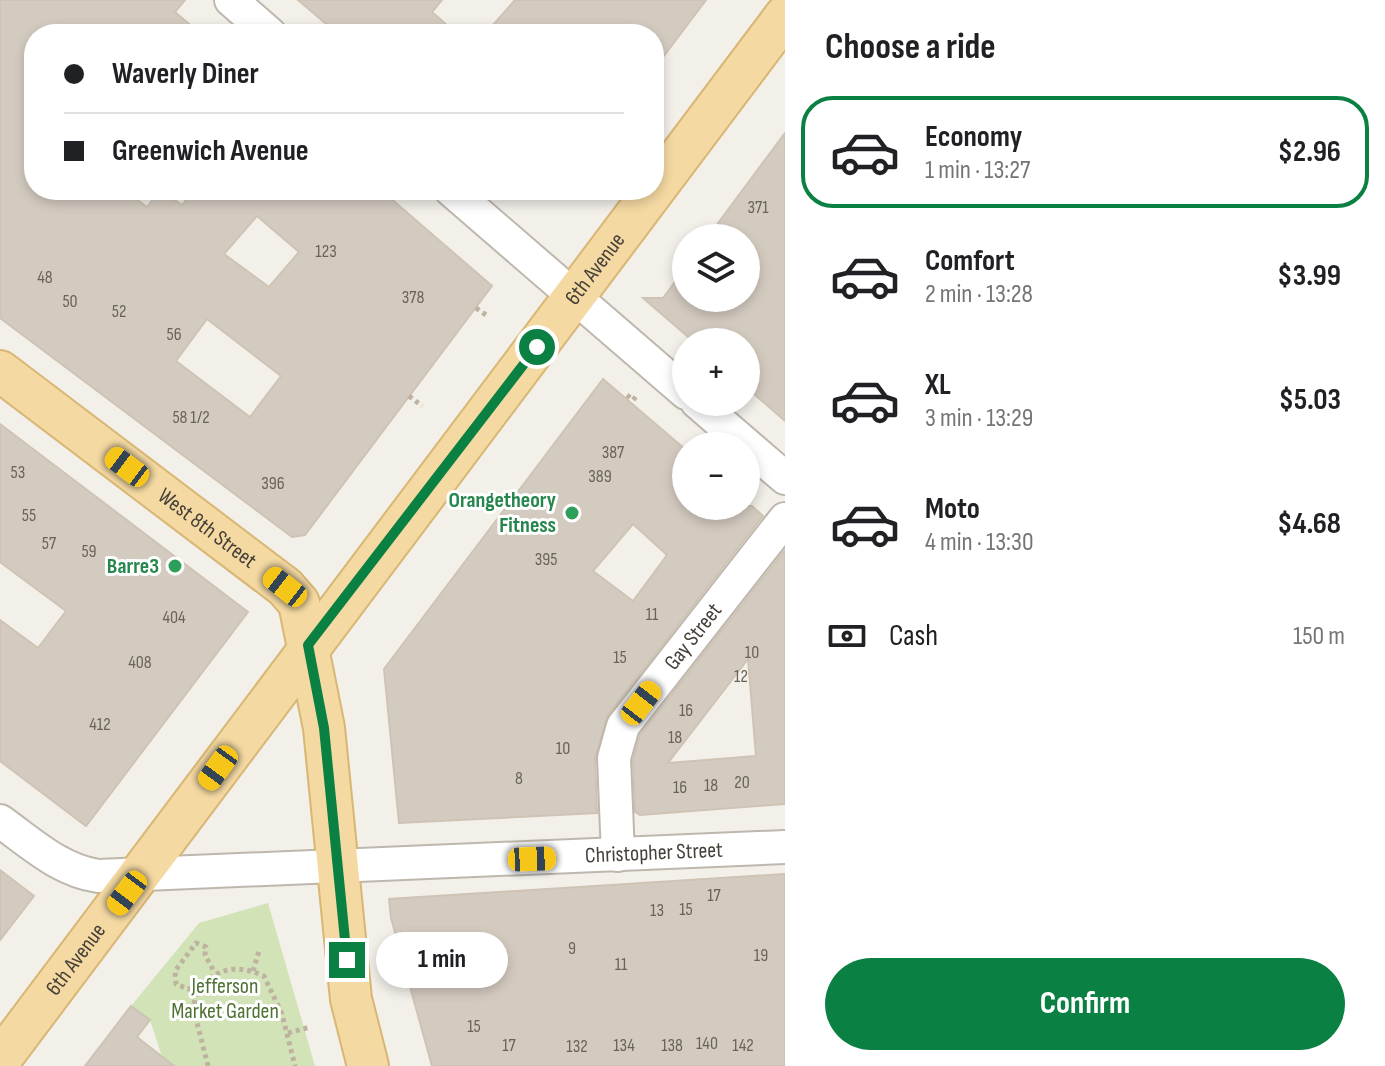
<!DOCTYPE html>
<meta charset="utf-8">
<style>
:root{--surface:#fff;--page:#f2f2f2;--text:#202124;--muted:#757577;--line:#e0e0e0;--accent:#0b8043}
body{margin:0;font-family:"Sofia Sans Condensed",sans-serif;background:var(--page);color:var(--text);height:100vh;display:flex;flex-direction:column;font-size:30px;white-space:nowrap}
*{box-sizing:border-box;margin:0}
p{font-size:26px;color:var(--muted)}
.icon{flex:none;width:44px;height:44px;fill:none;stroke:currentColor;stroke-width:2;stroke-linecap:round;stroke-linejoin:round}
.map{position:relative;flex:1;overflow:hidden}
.side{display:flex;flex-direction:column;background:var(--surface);width:600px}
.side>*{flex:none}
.banner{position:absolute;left:24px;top:24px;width:640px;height:176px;border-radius:32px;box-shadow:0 4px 12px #0003;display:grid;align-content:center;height:176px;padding:0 40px;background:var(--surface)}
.tools{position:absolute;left:672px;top:224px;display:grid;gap:16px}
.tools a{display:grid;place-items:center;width:88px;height:88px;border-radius:50%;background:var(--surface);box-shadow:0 4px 12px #0003;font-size:40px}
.end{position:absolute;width:36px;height:36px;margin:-18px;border:10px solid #0b8043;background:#fff;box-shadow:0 0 0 4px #fff}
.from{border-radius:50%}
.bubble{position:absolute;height:56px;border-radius:28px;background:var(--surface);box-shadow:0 4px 12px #0003;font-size:26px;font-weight:700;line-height:56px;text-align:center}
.car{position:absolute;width:24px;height:48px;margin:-24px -12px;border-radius:10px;box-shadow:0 0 6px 2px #0007;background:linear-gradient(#f5c518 24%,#345 0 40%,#f5c518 0 76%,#345 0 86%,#f5c518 0)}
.banner b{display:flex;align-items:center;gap:28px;height:76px;font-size:30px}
.banner b+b{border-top:2px solid var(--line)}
.banner i{width:20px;height:20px;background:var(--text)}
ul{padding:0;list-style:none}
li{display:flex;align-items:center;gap:24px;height:112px;margin:0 16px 12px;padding:0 24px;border:4px solid transparent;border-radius:32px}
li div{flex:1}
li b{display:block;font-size:30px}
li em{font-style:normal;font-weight:700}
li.current{border-color:var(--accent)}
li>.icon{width:72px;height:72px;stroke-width:1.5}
h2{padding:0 40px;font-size:36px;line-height:96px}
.pay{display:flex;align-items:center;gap:20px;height:88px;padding:0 40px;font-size:30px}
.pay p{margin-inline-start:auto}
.cta{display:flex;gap:16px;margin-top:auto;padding:16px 40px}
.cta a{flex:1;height:92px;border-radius:48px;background:var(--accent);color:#fff;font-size:32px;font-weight:700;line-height:92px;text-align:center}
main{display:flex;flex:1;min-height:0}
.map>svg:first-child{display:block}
</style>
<main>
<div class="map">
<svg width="785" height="1066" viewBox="0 0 785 1066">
<rect width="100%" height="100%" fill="#f3f0ea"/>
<polygon fill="#d1e3b7" points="268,903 315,1066 165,1066 150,1020 131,1006 199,923"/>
<g fill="#d4cbc0" stroke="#cec3b4" stroke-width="2" fill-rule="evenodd">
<path d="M0,0H185L175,12L201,34H34V190H124L147,207L160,190L182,205L195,190H381L492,286L305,535L292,537L0,318ZM257,216L299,252L269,287L224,254ZM207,319L281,376L250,417L176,361Z"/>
<polygon points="298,0 442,0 432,12 457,34 338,34"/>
<polygon points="515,0 706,0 654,69 654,34 485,34"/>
<polygon points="785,133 785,421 746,387 746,342 694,342 643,298 663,298 686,267 686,298 746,298 746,238 707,238"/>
<path d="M603,379L686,450V506H752L763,516L608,715L595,758L597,813L399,823L384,669ZM633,524L667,555L633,601L593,571Z"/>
<polygon points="0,424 248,612 86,826 0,761 0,620 38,648 66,611 0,562"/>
<path d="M785,550V804L640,815L635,812L633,760L640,735ZM748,659L756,756L668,763Z"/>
<polygon points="0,870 34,896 0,940"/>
<polygon points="785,874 785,1066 432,1066 391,918 389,899"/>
<polygon points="131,1006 150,1020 137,1037 174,1066 85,1066"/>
</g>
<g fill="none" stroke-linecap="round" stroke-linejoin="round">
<g stroke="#beb7ad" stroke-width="36">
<g id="minor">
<polyline points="231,0 270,34"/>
<polyline points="451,190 686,393"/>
<polyline points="697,402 785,478"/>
<path id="s1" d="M0,821C31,843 59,870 98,876L785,847"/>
<path id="s2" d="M618,855L614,758L623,726L785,519"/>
</g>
</g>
<g stroke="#d8b673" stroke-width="44">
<g id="major">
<path id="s3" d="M0,371L285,587L299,603L324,728L351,999L368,1066"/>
<path id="s4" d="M0,1060L785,16"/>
</g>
</g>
<g stroke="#beb2a0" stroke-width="5" stroke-dasharray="4 4" stroke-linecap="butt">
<polyline points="476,308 489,317"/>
<polyline points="627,395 633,400 638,394"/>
<polyline points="409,396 422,406"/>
<polyline points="253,971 259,951"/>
<polyline points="199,985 188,989 176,984 175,971 196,943 206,947 205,955 215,973"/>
<polyline points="288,1033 310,1027"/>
<path d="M208,1066L193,1007L199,985C222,968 237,964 264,976L282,1014L295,1066"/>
</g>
<use href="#minor" stroke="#fff" stroke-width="32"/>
<use href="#major" stroke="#f4d9a2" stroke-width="40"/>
</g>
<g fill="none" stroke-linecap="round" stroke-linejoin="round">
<polyline stroke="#0b8043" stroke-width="10" points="347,960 324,728 308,645 537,347"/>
</g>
<g fill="#2e9e5b" stroke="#fff" stroke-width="3">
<circle cx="572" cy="513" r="8"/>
<circle cx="175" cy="566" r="8"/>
</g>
<g text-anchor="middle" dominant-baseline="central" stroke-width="6" stroke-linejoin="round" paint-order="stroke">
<g font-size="18" fill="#6a635b">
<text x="758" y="207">371</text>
<text x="326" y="251">123</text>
<text x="45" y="277">48</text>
<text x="413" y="297">378</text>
<text x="70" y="301">50</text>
<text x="119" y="311">52</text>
<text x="174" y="334">56</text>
<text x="191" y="417">58 1/2</text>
<text x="613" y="452">387</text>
<text x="18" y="472">53</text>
<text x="600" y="476">389</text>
<text x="273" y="483">396</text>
<text x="29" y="515">55</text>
<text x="49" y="543">57</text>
<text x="89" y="551">59</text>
<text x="546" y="559">395</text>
<text x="652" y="614">11</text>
<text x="174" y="617">404</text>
<text x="752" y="652">10</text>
<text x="620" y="657">15</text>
<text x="140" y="662">408</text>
<text x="741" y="676">12</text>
<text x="686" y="710">16</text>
<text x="100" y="724">412</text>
<text x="675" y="737">18</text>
<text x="563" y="748">10</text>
<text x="519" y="778">8</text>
<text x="742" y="782">20</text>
<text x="711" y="785">18</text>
<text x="680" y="787">16</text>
<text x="714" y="895">17</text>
<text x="686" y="909">15</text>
<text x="657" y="910">13</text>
<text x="572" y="948">9</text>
<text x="761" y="955">19</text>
<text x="621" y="964">11</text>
<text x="474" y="1026">15</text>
<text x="707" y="1043">140</text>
<text x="509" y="1045">17</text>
<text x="624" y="1045">134</text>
<text x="672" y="1045">138</text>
<text x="743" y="1045">142</text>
<text x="577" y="1046">132</text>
</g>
<g font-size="22" fill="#464039" stroke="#fff">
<text stroke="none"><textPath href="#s4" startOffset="990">6th Avenue</textPath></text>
<text stroke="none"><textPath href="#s3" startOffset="260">West 8th Street</textPath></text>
<text stroke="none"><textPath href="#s2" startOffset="244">Gay Street</textPath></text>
<text stroke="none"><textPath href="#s1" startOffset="670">Christopher Street</textPath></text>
<text stroke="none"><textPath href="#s4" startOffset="126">6th Avenue</textPath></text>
</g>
<g font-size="22" font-weight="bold" fill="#27864d" stroke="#fff" text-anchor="end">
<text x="556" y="500">Orangetheory<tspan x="556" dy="25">Fitness</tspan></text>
<text x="159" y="566">Barre3</text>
</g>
<g font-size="22" fill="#4d7232" stroke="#fff">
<text x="225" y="986">Jefferson<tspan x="225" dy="25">Market Garden</tspan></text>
</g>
</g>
</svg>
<div class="tools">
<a><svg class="icon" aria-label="layers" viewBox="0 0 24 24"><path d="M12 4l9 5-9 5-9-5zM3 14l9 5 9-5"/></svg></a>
<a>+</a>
<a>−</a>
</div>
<i class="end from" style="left:537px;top:347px"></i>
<i class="end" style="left:347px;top:960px"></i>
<div class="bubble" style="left:376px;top:932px;width:132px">1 min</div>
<i class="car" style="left:127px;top:467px;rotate:307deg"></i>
<i class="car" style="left:285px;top:587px;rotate:308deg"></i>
<i class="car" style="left:641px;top:703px;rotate:38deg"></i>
<i class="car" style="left:218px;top:768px;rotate:216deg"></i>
<i class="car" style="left:532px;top:859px;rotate:88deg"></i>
<i class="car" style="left:127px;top:893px;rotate:217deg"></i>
<div class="banner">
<b><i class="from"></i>Waverly Diner</b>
<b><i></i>Greenwich Avenue</b>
</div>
</div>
<section class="side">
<h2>Choose a ride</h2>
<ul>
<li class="current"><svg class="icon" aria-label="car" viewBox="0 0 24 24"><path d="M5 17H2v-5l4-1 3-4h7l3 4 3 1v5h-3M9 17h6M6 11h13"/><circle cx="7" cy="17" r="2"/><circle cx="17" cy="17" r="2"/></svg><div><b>Economy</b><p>1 min · 13:27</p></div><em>$2.96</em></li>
<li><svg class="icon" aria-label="car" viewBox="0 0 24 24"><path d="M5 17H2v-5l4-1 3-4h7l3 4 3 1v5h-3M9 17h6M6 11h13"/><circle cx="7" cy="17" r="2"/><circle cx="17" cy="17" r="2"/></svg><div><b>Comfort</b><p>2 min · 13:28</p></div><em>$3.99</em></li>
<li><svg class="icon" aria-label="car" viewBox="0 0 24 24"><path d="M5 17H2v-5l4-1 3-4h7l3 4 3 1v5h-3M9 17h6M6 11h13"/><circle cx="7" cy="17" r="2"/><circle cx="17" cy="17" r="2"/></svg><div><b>XL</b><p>3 min · 13:29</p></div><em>$5.03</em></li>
<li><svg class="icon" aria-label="car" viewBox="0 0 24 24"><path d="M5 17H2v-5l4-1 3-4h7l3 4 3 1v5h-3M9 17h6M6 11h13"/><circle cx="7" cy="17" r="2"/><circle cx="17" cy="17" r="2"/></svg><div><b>Moto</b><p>4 min · 13:30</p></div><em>$4.68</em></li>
</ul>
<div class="pay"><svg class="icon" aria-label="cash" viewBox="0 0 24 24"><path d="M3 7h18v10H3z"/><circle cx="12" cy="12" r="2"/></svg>Cash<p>150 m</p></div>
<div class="cta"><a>Confirm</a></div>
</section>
</main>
